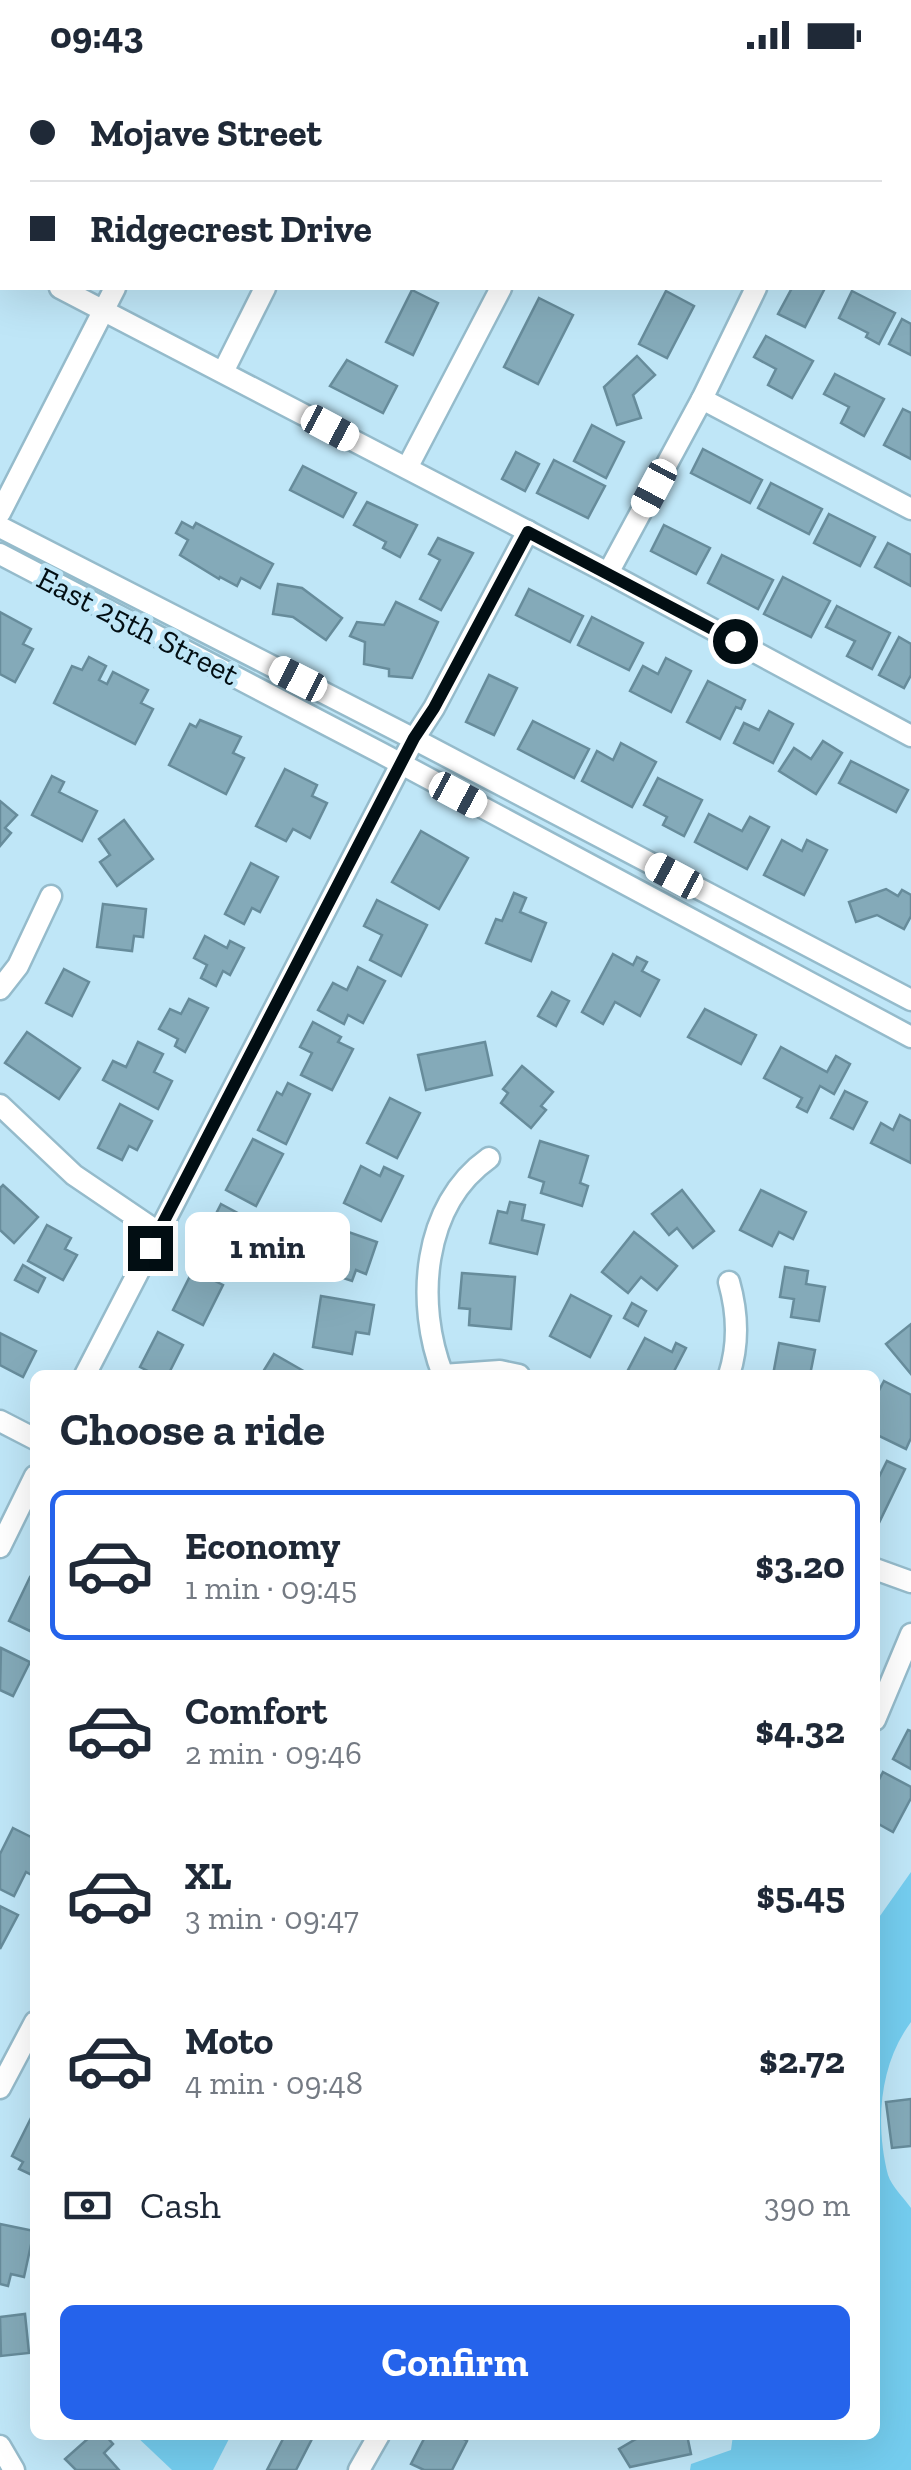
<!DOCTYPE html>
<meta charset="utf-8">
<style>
:root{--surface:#fff;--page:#f2f2f3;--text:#1f2937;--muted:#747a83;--line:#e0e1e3;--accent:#2563eb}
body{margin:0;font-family:"Zilla Slab",serif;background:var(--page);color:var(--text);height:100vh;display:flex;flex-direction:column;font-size:38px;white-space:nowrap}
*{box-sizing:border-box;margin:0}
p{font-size:32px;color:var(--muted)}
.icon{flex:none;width:55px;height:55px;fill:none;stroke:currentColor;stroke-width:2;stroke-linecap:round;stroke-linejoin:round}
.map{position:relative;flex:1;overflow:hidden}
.side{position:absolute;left:30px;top:1300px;width:850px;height:1070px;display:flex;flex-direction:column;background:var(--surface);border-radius:15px;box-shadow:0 10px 40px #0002}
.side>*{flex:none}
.hud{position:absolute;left:0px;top:0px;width:912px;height:220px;box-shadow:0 10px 40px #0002;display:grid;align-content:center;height:220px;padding:0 30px;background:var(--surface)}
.end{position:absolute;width:45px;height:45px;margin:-22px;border:12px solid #020e13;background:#fff;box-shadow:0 0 0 5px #fff}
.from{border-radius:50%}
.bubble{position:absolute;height:70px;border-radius:15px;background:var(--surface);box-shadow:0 10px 40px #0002;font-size:32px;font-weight:700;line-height:70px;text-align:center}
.car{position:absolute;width:30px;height:60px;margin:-30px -15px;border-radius:12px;box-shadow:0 0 8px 2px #0007;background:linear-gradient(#fff 24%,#345 0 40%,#fff 0 76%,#345 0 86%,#fff 0)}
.hud b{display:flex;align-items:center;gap:35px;height:95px;font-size:38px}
.hud b+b{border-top:2px solid var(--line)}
.hud i{width:25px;height:25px;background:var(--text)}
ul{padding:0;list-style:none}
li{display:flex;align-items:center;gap:30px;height:150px;margin:0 20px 15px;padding:0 10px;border:5px solid transparent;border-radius:15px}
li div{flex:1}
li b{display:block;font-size:38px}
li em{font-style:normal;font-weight:700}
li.active{border-color:var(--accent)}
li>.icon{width:90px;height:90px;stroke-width:1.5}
h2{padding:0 30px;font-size:45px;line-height:120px}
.pay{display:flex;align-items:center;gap:25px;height:110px;padding:0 30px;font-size:38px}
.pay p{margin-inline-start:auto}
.button{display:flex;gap:20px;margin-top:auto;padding:20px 30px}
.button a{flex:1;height:115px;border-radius:15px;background:var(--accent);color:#fff;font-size:40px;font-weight:700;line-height:115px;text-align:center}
.status{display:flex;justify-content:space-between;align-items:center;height:70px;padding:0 50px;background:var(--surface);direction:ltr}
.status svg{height:28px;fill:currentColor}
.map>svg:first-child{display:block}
</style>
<div class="status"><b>09:43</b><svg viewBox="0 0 49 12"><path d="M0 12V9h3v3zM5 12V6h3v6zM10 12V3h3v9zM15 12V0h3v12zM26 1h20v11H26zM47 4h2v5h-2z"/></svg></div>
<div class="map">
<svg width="911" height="2400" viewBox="0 0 911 2400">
<rect width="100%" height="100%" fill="#bfe6f7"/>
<g fill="#74cdef">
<path d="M911,1802V1952C879,1995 875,2054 888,2105C892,2117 904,2128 911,2138V2400H690L691,2394L731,2380L733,2365H875V1853Z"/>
<polygon points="135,2365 231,2365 213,2400 172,2400"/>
</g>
<g fill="#84aab9" stroke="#678c9b" stroke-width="2.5">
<polygon points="792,218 825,218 805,257 778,244"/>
<polygon points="412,220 438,233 413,285 386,272"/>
<polygon points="666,221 694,236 667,288 639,274"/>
<polygon points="852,221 895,243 879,274 866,267 868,263 839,248"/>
<polygon points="539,228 573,245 538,314 504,297"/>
<polygon points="902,249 911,254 911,285 889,274"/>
<polygon points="766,266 813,291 792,328 768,315 776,299 754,287"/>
<polygon points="637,286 655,305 633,325 641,348 617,355 604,317"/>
<polygon points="347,290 397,316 383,343 330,316"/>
<polygon points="835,304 884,329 864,366 841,353 849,337 824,324"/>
<polygon points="903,339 911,343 911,389 884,375"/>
<polygon points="592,355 624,372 606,408 574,391"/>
<polygon points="703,379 762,410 750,433 691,403"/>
<polygon points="516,382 539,394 525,421 502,409"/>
<polygon points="554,390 605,416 588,448 537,423"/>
<polygon points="303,396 356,423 343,447 290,420"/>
<polygon points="771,413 822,439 809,464 758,438"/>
<polygon points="367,432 417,455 400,487 383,478 386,472 354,455"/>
<polygon points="829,444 875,467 860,496 814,473"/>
<polygon points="182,452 193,458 196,453 273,494 260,518 241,508 237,516 220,507 219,509 180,485 188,470 176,463"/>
<polygon points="664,455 710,478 696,504 651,481"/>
<polygon points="438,468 473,483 441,540 420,529 440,490 429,484"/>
<polygon points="888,473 911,485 911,516 875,497"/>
<polygon points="722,485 773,510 758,539 708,513"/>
<polygon points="783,507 830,531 811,567 764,544"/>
<polygon points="278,514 302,518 342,548 326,570 293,547 273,544"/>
<polygon points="529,519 583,546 570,572 516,545"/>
<polygon points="396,532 438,552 412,608 389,606 389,599 364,594 365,572 350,566 357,552 384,555"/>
<polygon points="837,536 890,563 872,599 847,586 855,571 826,557"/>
<polygon points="0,542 31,559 23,574 33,579 15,612 0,604"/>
<polygon points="592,547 643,573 629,600 578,575"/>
<polygon points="899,567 911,574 911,605 904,618 879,605"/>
<polygon points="89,587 106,596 99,610 107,614 113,602 148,620 141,633 153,639 135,674 54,633 72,596 82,600"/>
<polygon points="666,588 691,601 671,642 630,621 643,596 658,604"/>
<polygon points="489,605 517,618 494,665 466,652"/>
<polygon points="708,611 745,630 741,639 736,637 720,669 687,652"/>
<polygon points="769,641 793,654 773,693 734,673 744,653 759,660"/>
<polygon points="200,650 241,667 233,683 244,688 226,724 169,695 190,654 196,657"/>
<polygon points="533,651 589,679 574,708 518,679"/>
<polygon points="823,671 842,683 816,724 779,701 794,678 811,689"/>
<polygon points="621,673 656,692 632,737 582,711 597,681 613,690"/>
<polygon points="851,691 908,720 896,742 839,713"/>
<polygon points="285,699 317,715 312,726 327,733 310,768 293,759 286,771 256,756"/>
<polygon points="52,706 64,712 59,722 97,741 82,771 32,745"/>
<polygon points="658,708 702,730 684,766 663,755 667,747 644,735"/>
<polygon points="0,731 17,745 5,758 11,763 0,776"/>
<polygon points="709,744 742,761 750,747 769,757 747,799 695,772"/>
<polygon points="124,750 153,789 117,816 100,792 110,785 99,769"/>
<polygon points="421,761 468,788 439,839 392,812"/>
<polygon points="782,770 802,781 807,770 827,780 804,825 764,805"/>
<polygon points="251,793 278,807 260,842 252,838 244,854 225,844"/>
<polygon points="886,819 898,826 902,820 911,825 911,846 904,859 877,845 856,852 849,832"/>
<polygon points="514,823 526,828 520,842 546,853 531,891 486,873 496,849 502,851"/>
<polygon points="377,830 427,855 401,906 370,890 382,865 364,856"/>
<polygon points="103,834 146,839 143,867 134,866 132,881 97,877"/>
<polygon points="205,866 227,878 230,871 244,878 230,905 223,901 216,916 201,908 207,895 194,888"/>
<polygon points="613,884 633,895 637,887 647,892 642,901 659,910 640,946 615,932 603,954 582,942"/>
<polygon points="358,897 385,911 363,953 348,945 344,954 318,940 333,913 347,920"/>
<polygon points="64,899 89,912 72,946 46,933"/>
<polygon points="552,922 569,931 556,956 538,946"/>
<polygon points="189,929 208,938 185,982 175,976 178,969 159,959 170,939 181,944"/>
<polygon points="705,939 756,965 741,994 688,967"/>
<polygon points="313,952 341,967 338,972 353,979 332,1020 301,1005 312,983 300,977"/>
<polygon points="27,962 80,998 59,1029 5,993"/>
<polygon points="138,972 163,984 154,1002 172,1011 158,1039 103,1010 113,991 126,997"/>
<polygon points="485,972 492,1005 426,1020 418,985"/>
<polygon points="781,977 827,1002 836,986 850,994 834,1024 820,1016 807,1042 797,1037 802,1028 764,1008"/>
<polygon points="522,996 553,1022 541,1036 546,1040 531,1058 501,1033 508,1023 503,1019"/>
<polygon points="288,1013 310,1024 286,1074 258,1060 277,1022 282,1025"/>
<polygon points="845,1021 867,1032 853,1059 831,1048"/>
<polygon points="390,1028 420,1043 397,1088 367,1073"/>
<polygon points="120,1034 152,1051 137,1080 129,1076 122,1090 98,1078"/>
<polygon points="900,1045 911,1051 911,1093 871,1073 881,1053 893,1060"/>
<polygon points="253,1069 283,1084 256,1136 226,1120"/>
<polygon points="540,1071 588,1086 580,1113 588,1116 582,1136 541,1123 544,1112 529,1107"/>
<polygon points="361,1096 380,1106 384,1097 403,1106 381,1151 344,1133"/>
<polygon points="3,1115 38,1147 14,1173 0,1160 0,1118"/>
<polygon points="682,1120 714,1161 693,1178 677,1158 669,1165 652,1144"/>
<polygon points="761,1120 806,1142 793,1169 779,1162 772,1176 740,1160"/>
<polygon points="510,1132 525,1135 522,1150 544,1155 537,1184 490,1173 498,1141 507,1143"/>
<polygon points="221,1134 249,1149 225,1196 197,1181"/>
<polygon points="47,1155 71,1168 65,1179 77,1185 63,1210 28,1191"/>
<polygon points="337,1158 377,1172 366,1204 356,1200 352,1211 322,1201"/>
<polygon points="634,1162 677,1196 657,1220 641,1207 628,1223 602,1202"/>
<polygon points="23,1195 45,1208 38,1222 15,1210"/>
<polygon points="785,1197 808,1201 806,1214 825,1217 819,1251 791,1247 794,1229 780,1227"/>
<polygon points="193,1200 223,1215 203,1255 173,1240"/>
<polygon points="462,1203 515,1207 511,1259 469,1255 470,1239 459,1238"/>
<polygon points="571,1225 611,1246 590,1287 550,1266"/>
<polygon points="321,1226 374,1235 369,1264 356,1262 352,1284 313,1277"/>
<polygon points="632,1233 646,1241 638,1256 624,1248"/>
<polygon points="911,1254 911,1304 886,1274"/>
<polygon points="158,1262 183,1275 168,1305 156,1305 140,1297"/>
<polygon points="0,1263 36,1281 23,1307 0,1295"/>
<polygon points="645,1268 672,1282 676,1273 686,1278 672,1305 638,1305 628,1300"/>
<polygon points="779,1273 815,1280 810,1305 773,1305"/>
<polygon points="274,1284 307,1303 305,1305 261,1305"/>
<polygon points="884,1311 911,1325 911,1368 906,1379 875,1364 875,1328"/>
<polygon points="887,1391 905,1399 877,1457 875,1415"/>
<polygon points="30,1507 35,1509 35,1552 30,1561 9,1551"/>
<polygon points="1,1578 30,1592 13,1626 0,1620"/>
<polygon points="908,1660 911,1661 911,1699 893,1689"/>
<polygon points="883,1702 911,1717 911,1728 893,1762 875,1752 875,1717"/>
<polygon points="13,1758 35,1769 35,1807 26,1802 14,1826 0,1819 0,1784"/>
<polygon points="0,1836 18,1845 0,1879"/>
<polygon points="911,2029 911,2076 892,2078 886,2032"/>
<polygon points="32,2046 35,2047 35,2099 32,2105 19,2099 23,2092 12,2086"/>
<polygon points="0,2154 34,2161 24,2207 11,2204 8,2216 0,2214"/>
<polygon points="25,2244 29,2283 1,2286 0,2247"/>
<polygon points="92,2365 105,2365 113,2374 104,2383 119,2400 76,2400 65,2389"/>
<polygon points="285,2365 314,2365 296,2400 267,2400"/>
<polygon points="426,2365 457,2365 467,2371 452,2400 424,2400 411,2394"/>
<polygon points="654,2365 687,2365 691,2384 630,2397 619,2379 636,2369"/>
</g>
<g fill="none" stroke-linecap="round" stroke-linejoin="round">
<g stroke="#95bbcb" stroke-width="25">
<g id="minor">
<polyline points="51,2 52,0"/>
<polyline points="225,2 226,0"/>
<polyline points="374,2 376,0"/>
<polyline points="613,2 614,0"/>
<polyline points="868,2 870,0"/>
<polyline points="0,64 2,63"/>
<polyline points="0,177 2,179"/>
<polyline points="910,206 911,206"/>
<polyline points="60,218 608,503 911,666"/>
<polyline points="223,302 265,218"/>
<polyline points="702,329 911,439"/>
<polyline points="407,398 501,218"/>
<polyline points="0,443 115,218"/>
<polyline points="0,457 414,669 911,930"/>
<polyline points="0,484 381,683 911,967"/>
<polyline points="608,503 702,329 756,218"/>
<polyline points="0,919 18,896 51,826"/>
<polyline points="0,1035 74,1105 158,1162"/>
<path d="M729,1212C738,1244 739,1274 729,1305"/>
<polyline points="85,1305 414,669 434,638 528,461"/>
<polyline points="442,1305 500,1301 519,1305"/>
<path d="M443,1305C415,1234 422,1135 489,1088"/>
<polyline points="0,1351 35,1369"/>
<polyline points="0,1477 35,1406"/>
<polyline points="875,1499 911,1512"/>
<polyline points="875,1650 911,1564"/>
<polyline points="0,2018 35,1952"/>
<polyline points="0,2376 14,2400"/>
<polyline points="359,2400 379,2365"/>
</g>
</g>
<use href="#minor" stroke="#fff" stroke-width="20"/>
</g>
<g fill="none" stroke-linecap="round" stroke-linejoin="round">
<polyline stroke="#020e13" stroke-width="12" points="150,1178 414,668 434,638 528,462 735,571"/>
</g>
<g text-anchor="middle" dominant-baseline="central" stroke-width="9" stroke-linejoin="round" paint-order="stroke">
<g font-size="32" fill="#020e13" stroke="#bfe6f7">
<text transform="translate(138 556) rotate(27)">East 25th Street</text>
</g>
</g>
</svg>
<i class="end from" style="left:735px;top:571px"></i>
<i class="end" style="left:150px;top:1178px"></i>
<div class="bubble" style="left:185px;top:1142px;width:165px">1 min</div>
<i class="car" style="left:330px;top:358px;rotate:118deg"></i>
<i class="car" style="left:654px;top:418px;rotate:208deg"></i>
<i class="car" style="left:298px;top:609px;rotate:297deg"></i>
<i class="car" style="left:458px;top:725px;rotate:118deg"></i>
<i class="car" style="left:674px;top:806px;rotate:298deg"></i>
<div class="hud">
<b><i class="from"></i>Mojave Street</b>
<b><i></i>Ridgecrest Drive</b>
</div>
<section class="side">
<h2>Choose a ride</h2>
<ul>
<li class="active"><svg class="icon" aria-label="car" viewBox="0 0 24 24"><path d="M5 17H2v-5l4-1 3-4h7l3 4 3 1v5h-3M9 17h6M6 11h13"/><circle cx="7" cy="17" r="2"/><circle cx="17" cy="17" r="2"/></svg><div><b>Economy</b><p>1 min · 09:45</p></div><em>$3.20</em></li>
<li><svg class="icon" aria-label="car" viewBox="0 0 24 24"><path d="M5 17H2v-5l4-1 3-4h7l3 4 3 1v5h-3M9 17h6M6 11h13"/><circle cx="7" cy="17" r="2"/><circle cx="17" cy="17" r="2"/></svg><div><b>Comfort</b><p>2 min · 09:46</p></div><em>$4.32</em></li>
<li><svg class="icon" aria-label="car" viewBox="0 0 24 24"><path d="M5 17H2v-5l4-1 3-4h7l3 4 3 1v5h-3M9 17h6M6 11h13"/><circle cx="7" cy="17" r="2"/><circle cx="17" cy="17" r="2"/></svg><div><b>XL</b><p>3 min · 09:47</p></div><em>$5.45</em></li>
<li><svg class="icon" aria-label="car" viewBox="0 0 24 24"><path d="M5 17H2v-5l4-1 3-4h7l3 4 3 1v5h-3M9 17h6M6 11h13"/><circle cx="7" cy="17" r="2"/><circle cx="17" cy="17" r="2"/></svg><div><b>Moto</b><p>4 min · 09:48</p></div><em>$2.72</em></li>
</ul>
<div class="pay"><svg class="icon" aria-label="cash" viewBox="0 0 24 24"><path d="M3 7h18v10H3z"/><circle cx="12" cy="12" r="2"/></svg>Cash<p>390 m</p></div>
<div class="button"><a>Confirm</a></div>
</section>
</div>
